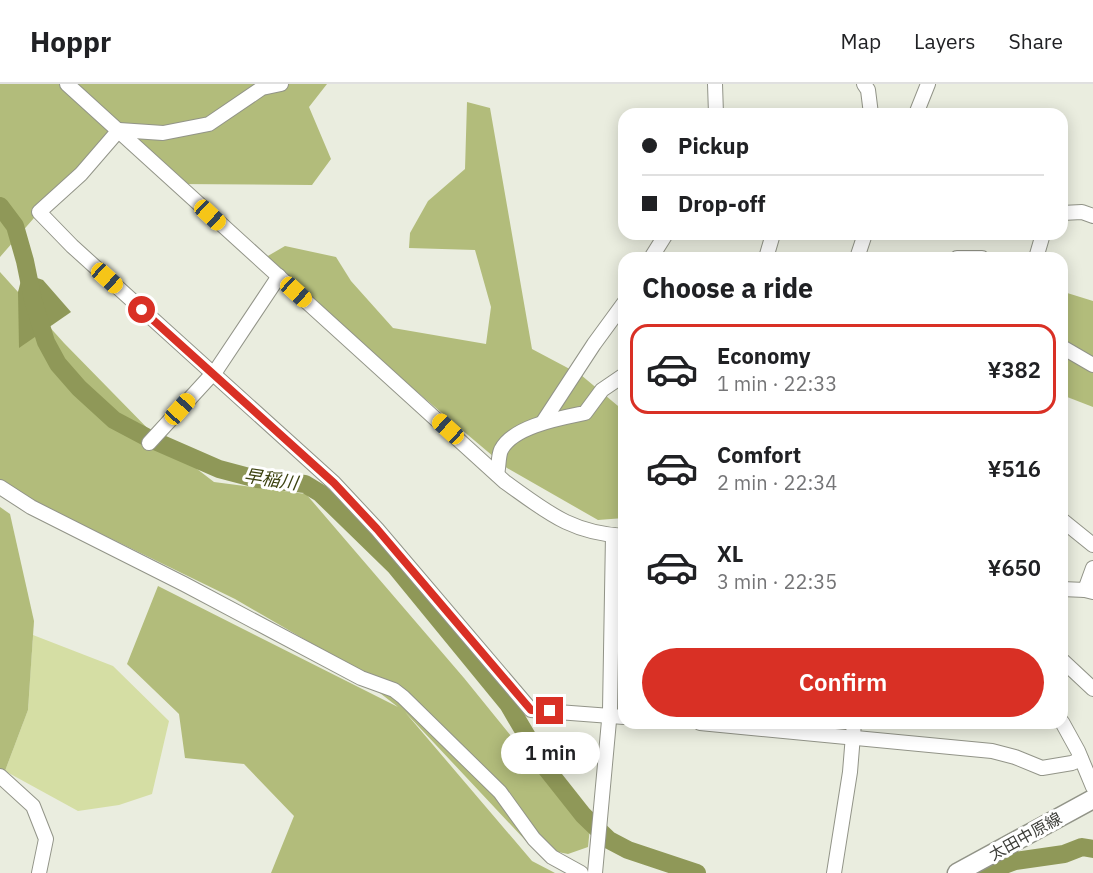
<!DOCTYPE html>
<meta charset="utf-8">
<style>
:root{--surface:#fff;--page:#f2f2f2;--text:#202124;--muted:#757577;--line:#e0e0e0;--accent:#d93025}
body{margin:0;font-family:"IBM Plex Sans","Noto Sans JP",sans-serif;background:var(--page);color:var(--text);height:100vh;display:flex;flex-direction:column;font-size:22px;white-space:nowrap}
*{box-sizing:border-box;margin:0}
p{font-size:20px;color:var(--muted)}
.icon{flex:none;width:33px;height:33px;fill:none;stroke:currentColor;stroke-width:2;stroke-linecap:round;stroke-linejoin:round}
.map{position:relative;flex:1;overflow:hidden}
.drawer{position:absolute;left:618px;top:168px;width:450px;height:477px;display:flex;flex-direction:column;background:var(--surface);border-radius:18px;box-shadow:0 3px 15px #0003}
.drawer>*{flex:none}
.banner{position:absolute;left:618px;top:24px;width:450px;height:132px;border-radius:18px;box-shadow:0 3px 15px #0003;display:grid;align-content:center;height:132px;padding:0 24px;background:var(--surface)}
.end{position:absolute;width:27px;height:27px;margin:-14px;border:8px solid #d93025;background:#fff;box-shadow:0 0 0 3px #fff}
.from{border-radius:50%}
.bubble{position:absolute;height:42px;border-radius:21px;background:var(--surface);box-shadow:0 3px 15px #0003;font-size:20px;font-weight:600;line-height:42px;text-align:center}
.car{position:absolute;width:18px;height:36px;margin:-18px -9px;border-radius:8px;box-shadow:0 0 4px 2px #0007;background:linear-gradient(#f5c518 24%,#345 0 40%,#f5c518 0 76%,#345 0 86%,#f5c518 0)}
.banner b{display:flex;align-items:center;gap:21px;height:57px;font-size:22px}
.banner b+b{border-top:2px solid var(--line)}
.banner i{width:15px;height:15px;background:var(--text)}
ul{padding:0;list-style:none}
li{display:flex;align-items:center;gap:18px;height:90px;margin:0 12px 9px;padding:0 12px;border:3px solid transparent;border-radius:18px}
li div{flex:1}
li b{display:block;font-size:22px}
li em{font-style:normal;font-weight:600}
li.selected{border-color:var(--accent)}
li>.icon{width:54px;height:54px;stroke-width:1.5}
h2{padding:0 24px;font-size:27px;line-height:72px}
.action{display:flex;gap:12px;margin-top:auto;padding:12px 24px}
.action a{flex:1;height:69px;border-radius:36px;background:var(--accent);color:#fff;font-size:24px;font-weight:600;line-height:69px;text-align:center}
header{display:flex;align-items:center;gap:36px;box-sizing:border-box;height:84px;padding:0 30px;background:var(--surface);border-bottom:2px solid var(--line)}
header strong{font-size:28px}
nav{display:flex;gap:33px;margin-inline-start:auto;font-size:21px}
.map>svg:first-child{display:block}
</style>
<header>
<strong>Hoppr</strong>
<nav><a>Map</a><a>Layers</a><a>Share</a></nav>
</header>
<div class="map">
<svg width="1093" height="789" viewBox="0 0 1093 789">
<rect width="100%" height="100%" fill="#eaeddf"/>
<polygon fill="#d5dea4" points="33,551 113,582 169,637 152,710 119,721 78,727 5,687 28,626"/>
<g fill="#b2bc7b">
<polygon points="0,0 327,0 309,23 331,75 312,101 176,100 114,42 0,173"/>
<polygon points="467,18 490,24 532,265 581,291 624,327 624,434 598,436 507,384 261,176 285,162 336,173 351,197 393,244 486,260 491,223 475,166 409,164 410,149 428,117 465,85"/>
<polygon points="0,188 64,259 158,355 214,398 306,410 464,594 532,678 591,733 588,763 568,770 548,766 526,757 405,628 532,777 555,789 271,789 294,732 244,680 185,674 179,630 127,580 158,502 398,623 328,569 235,515 7,404 0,399"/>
<polygon points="1064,208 1093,217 1093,323 1062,311 1062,209"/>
<polygon points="0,423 10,430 34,537 28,626 5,687 0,687"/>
</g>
<polygon fill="#8f9858" points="23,189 43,196 71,228 19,264 18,208"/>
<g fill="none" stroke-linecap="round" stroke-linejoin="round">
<g stroke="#8f9858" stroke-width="18">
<polyline points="0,122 15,142 25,177 33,216 46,258 58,280 79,304 114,336 148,354 219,385 257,395 305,400 320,409 395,482 508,620 545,683 583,731 609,756 628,766 697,789"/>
<polyline points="983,789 1015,777 1064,770 1082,763 1093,765"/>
</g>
<g stroke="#929488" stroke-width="16">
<g id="minor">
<path d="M67,0L505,398C546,427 570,449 624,452"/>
<polyline points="281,0 262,4 209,40 163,49 119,46 81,90 39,128 72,162 334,399 377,445 531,626 624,633"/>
<polyline points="715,0 716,30"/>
<polyline points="864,0 868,6 871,30"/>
<polyline points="916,30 928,0"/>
<polyline points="1062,129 1082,128 1093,132"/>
<polyline points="651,174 666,150"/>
<polyline points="766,174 773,150"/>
<polyline points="857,174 865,150"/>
<polyline points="957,174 982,174"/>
<polyline points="1036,174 1043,150"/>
<polyline points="1062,263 1093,281"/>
<polyline points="543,338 594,260 624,219"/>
<polyline points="149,359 217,285 279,192"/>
<path d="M497,390C499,383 498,373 501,366C513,342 561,334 585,329L602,306L624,291"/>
<polyline points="0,403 31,423 184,500 361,594 394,606 403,613 500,708 534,755 552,773 581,789"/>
<polyline points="1062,436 1093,461"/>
<polyline points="1062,505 1085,506 1093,508"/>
<polyline points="1085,506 1093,484"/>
<polyline points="1062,576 1093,605"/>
<polyline points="1062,638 1078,667 1093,703"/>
<polyline points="700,639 992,667 1015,673 1042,684 1072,679 1081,675"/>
<polyline points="0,692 33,722 46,755 39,789"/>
<polyline points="595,789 610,626 613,451"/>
<polyline points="834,789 850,688 854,639"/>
</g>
</g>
<g stroke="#929488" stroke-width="21">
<polyline id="major" points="957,789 1093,715"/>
</g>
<use href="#minor" stroke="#fff" stroke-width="14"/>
<use href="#major" stroke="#fff" stroke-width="18"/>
</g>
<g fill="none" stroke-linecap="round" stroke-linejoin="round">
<polyline stroke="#d93025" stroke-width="8" points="142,226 334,399 377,445 531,626 550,627"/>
</g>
<g text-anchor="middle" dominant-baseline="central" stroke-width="6" stroke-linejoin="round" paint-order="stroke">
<g font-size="16" fill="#3b3c37" stroke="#fff">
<text transform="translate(1025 752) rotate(-29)">太田中原線</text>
</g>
<g font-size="18" font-style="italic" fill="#3d4311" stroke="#fff">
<text transform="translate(271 395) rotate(9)">早稲川</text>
</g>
</g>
</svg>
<i class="end from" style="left:142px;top:226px"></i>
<i class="end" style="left:550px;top:627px"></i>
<div class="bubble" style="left:501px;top:648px;width:99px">1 min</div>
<i class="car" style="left:210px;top:131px;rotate:133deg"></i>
<i class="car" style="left:107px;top:194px;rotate:132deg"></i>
<i class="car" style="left:296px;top:208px;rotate:132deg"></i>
<i class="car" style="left:180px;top:325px;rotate:42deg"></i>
<i class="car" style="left:448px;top:345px;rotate:312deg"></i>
<div class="banner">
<b><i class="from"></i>Pickup</b>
<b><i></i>Drop-off</b>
</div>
<section class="drawer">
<h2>Choose a ride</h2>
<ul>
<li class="selected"><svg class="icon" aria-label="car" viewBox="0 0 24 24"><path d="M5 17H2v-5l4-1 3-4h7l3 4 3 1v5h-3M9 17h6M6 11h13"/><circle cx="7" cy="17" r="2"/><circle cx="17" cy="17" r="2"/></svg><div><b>Economy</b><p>1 min · 22:33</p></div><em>¥382</em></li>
<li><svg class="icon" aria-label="car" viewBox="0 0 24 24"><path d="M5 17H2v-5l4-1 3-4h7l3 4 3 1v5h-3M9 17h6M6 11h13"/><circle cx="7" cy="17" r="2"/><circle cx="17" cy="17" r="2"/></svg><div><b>Comfort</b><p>2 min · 22:34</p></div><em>¥516</em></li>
<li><svg class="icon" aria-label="car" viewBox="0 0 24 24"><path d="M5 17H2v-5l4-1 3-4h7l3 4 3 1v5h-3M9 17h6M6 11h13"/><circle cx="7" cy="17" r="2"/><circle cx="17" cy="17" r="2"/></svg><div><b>XL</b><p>3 min · 22:35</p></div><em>¥650</em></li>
</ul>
<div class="action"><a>Confirm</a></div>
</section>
</div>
